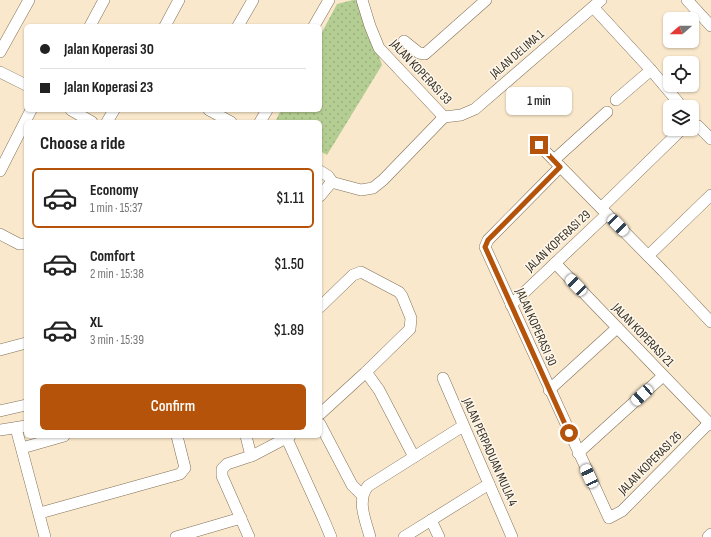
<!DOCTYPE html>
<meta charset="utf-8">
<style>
:root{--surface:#fff;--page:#f2f2f2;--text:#222;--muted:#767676;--line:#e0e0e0;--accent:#b45309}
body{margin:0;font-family:"Sofia Sans Condensed",sans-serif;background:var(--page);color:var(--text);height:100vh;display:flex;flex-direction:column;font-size:15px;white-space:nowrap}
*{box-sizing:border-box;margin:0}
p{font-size:13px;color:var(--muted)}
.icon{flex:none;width:22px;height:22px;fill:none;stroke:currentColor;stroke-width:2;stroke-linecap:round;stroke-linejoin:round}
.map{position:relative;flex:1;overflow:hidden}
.sheet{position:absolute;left:24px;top:120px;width:298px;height:318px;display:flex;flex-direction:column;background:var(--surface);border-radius:6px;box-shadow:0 1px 3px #0004}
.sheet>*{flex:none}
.banner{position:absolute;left:24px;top:24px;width:298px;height:88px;border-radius:6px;box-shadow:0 1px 3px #0004;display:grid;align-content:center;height:88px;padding:0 16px;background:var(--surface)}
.needle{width:26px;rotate:250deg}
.fabs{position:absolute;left:663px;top:12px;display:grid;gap:8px}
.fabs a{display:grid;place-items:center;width:36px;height:36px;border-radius:6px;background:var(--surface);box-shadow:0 1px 3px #0004;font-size:20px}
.end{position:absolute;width:18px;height:18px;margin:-9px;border:5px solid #b45309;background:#fff;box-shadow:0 0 0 2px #fff}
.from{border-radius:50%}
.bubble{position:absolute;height:28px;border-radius:6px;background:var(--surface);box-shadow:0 1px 3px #0004;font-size:13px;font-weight:600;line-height:28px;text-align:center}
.car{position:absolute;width:12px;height:24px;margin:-12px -6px;border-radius:5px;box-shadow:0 0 3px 1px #0007;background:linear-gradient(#fff 24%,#345 0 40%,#fff 0 76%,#345 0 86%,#fff 0)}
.banner b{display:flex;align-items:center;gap:14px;height:38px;font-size:15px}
.banner b+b{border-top:1px solid var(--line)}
.banner i{width:10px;height:10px;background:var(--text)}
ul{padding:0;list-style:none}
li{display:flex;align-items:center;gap:12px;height:60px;margin:0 8px 6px;padding:0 8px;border:2px solid transparent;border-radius:6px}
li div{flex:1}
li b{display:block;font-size:15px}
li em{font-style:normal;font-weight:600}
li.selected{border-color:var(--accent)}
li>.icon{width:36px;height:36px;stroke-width:1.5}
h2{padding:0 16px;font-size:18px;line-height:48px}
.cta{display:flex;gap:8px;margin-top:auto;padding:8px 16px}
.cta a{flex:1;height:46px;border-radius:6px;background:var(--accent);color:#fff;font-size:16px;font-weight:600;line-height:46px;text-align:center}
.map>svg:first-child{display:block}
</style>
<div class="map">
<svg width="711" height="537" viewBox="0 0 711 537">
<defs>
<pattern id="grass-dots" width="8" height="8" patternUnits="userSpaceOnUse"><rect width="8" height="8" fill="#b4cd92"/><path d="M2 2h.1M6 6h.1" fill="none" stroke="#9bb07e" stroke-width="1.8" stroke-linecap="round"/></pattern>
</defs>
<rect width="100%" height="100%" fill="#fae8cc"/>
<polygon fill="url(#grass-dots)" points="353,0 359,0 382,65 327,155 320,151 320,122 275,122 281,110 320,110 320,36 337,4"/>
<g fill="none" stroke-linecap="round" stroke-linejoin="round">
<g stroke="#817158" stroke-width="12">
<g id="minor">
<polyline points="362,0 370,26 379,48 444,117"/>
<polyline points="687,0 711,26"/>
<polyline points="593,7 651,70 678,102"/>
<polyline points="90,26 104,0"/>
<polyline points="165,26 179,0"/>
<polyline points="238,26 253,0"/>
<polyline points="314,26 329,0"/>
<polyline points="404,41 419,53 425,54 486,0"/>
<polyline points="0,52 29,0"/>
<polyline points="0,72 26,85"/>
<polyline points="616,100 651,70"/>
<polyline points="71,110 92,122"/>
<polyline points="209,110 231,122"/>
<polyline points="444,117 461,115 475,109 601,0"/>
<polyline points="107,122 114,110"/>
<polyline points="260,122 267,110"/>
<polyline points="692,125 698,126 711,139"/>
<polyline points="539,145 663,271 711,322"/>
<polyline points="554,160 607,112"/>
<polyline points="560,167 488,240 485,247 609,518 622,511 709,423"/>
<polyline points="0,171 31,110"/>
<polyline points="320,171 328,176 331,180 330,184 320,196"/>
<polyline points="331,182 361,190 373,188 383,180 444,117"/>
<polyline points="601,208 682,129"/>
<polyline points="0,234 19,244 25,244"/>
<polyline points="648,256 711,195"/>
<polyline points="555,263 711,425"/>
<polyline points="511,305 607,214"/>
<polyline points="320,307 353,275 361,272 399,292 402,296 411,318 410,329 366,372 320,414"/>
<polyline points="0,350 26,343"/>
<polyline points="366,372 379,390 414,457"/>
<polyline points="443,378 512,537"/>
<polyline points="549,390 617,328"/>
<polyline points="0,411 26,405"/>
<polyline points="320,424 352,485 362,495"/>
<polyline points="16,428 45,537"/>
<polyline points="0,430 26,426"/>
<polyline points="246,436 251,456"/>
<polyline points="287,439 323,518 331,537"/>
<polyline points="22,448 64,436"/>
<polyline points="578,453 663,376"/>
<polyline points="40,513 180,474 185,468 177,436"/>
<polyline points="431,520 439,537"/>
<polyline points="176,537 241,518"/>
<polyline points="249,537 222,476 222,469 227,464 254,455 290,436"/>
<path d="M370,537C366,521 356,501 368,486L463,426"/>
<polyline points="404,537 489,484"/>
<polyline points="708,537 711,534"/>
</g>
</g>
<use href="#minor" stroke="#fff" stroke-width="11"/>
</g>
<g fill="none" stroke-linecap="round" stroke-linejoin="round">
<polyline stroke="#b45309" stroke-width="5" points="539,145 560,167 488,240 485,247 569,433"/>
</g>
<g text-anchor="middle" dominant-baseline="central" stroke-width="3" stroke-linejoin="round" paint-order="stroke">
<g font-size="13" fill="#352e23" stroke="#fef7ec">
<text transform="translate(517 54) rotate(-41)">JALAN DELIMA 1</text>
<text transform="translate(421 72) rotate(47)">JALAN KOPERASI 33</text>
<text transform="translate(558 241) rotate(-43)">JALAN KOPERASI 29</text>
<text transform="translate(536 327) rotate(66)">JALAN KOPERASI 30</text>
<text transform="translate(643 335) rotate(46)">JALAN KOPERASI 21</text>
<text transform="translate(490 452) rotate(66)">JALAN PERPADUAN MULIA 4</text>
<text transform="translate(650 463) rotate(-45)">JALAN KOPERASI 26</text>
</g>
</g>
</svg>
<div class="fabs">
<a><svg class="needle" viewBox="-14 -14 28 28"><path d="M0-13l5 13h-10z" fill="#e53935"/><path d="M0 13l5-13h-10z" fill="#767676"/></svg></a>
<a><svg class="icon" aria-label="locate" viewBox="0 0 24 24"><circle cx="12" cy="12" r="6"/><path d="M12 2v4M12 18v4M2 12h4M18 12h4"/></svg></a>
<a><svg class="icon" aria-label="layers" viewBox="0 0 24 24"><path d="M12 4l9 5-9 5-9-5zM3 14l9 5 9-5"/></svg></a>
</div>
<i class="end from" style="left:569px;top:433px"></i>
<i class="end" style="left:539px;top:145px"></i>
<div class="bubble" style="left:506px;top:87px;width:66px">1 min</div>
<i class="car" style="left:618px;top:225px;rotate:136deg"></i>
<i class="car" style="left:576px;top:285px;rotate:316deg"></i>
<i class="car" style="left:642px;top:395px;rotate:228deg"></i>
<i class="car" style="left:589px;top:476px;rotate:335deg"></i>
<div class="banner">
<b><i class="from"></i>Jalan Koperasi 30</b>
<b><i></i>Jalan Koperasi 23</b>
</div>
<section class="sheet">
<h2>Choose a ride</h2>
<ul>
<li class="selected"><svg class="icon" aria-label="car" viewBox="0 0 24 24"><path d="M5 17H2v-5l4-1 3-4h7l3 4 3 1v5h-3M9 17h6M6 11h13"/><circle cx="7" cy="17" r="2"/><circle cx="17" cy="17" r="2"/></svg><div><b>Economy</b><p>1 min · 15:37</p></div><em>$1.11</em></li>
<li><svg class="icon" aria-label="car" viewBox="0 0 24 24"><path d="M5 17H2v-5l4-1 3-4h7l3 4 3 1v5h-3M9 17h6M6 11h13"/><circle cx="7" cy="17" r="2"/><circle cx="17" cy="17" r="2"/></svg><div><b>Comfort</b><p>2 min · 15:38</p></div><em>$1.50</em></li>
<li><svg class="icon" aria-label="car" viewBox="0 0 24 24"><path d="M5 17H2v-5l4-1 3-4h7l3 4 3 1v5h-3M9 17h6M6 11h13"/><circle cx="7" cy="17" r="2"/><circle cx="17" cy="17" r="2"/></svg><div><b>XL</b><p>3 min · 15:39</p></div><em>$1.89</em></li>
</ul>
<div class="cta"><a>Confirm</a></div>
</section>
</div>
